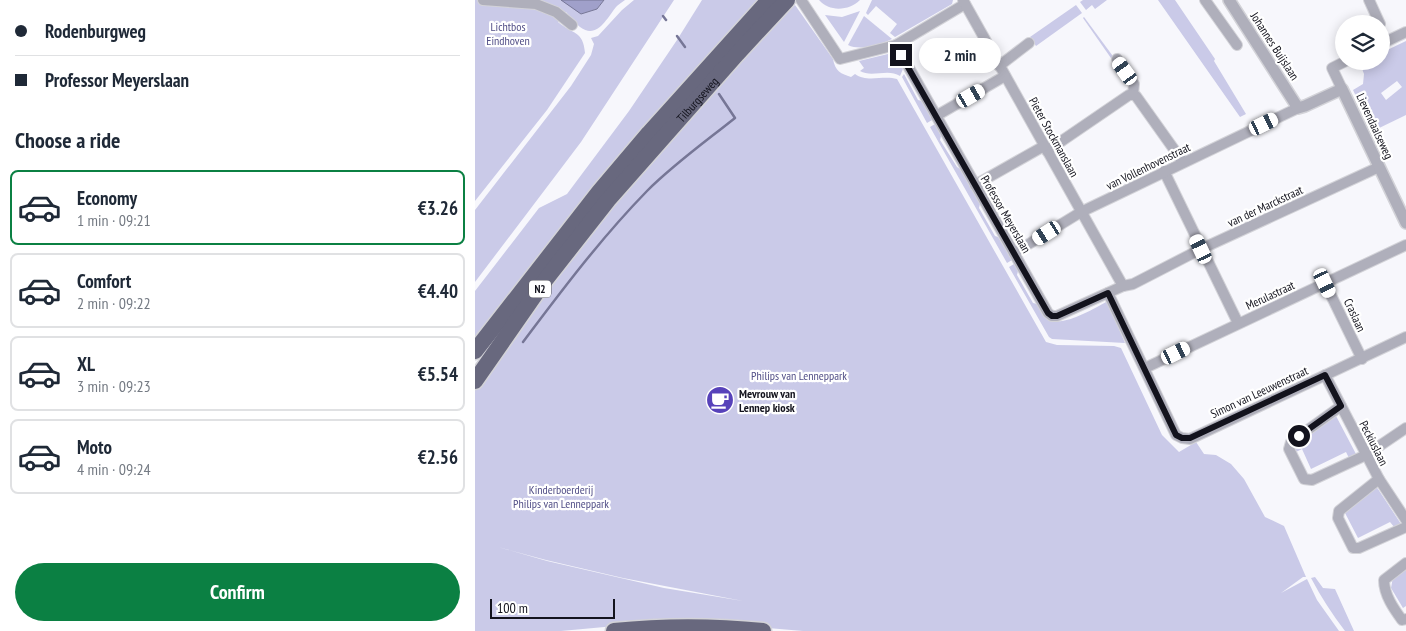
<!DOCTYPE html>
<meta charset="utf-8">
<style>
:root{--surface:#fff;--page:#f6f6f7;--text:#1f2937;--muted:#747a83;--line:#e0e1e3;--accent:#0b8043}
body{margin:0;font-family:"PT Sans Narrow",sans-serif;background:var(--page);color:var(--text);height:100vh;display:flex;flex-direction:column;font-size:19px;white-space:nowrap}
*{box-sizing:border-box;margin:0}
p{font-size:16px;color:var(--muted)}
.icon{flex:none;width:28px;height:28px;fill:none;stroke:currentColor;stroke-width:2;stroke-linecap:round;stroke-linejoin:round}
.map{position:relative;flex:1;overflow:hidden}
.side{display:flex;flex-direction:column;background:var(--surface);width:475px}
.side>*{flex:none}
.guide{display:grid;align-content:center;height:110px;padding:0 15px;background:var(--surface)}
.controls{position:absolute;left:860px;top:15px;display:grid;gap:10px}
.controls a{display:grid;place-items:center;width:55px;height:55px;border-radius:50%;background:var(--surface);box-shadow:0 2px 12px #0003;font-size:25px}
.scale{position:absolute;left:15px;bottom:12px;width:125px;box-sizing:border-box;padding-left:5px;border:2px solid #13131d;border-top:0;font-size:14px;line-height:18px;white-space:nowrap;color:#13131d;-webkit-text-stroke:4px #fff;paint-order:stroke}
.end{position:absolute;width:22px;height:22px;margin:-11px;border:6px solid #13131d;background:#fff;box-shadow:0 0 0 2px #fff}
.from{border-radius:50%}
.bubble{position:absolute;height:35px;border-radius:18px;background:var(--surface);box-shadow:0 2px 12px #0003;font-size:16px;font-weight:700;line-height:35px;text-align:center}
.car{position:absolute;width:15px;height:30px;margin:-15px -8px;border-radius:6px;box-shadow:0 0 4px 1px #0007;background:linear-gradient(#fff 24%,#345 0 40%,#fff 0 76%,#345 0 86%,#fff 0)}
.guide b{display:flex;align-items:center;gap:18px;height:48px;font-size:19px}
.guide b+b{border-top:1px solid var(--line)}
.guide i{width:12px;height:12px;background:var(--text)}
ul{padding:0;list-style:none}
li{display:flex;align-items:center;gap:15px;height:75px;margin:0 10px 8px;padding:0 5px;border:2px solid var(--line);border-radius:8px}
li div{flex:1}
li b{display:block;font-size:19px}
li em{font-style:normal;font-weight:700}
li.selected{border-color:var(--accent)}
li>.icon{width:45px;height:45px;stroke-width:1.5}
h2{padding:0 15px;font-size:22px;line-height:60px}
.primary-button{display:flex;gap:10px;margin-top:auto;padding:10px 15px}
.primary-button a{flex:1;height:58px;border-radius:30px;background:var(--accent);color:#fff;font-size:20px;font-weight:700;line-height:58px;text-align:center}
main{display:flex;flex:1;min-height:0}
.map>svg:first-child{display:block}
</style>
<main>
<section class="side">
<div class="guide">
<b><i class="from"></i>Rodenburgweg</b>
<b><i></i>Professor Meyerslaan</b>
</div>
<h2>Choose a ride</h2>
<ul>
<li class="selected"><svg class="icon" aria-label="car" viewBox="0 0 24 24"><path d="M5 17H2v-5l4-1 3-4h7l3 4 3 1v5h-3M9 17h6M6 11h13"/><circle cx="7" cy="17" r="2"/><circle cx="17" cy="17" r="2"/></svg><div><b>Economy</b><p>1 min · 09:21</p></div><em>€3.26</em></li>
<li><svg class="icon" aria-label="car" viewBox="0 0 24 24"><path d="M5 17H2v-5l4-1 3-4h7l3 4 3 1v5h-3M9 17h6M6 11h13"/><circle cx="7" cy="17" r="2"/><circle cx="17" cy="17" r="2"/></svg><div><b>Comfort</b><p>2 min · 09:22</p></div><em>€4.40</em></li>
<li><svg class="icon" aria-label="car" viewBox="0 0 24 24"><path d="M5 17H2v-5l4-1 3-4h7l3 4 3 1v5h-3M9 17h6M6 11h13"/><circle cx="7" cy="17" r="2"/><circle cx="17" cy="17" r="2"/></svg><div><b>XL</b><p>3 min · 09:23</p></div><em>€5.54</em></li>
<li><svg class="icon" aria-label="car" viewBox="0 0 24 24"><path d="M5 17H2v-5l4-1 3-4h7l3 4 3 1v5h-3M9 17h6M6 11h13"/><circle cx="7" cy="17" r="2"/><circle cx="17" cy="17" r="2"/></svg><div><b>Moto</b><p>4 min · 09:24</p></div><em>€2.56</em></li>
</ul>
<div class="primary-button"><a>Confirm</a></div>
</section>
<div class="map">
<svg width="931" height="631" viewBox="0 0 931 631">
<rect width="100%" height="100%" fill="#f7f7fc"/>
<g fill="#cacae8" fill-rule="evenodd">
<path d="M0,0H101L106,14L122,9L129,0H150C147,2 143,5 141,7C132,18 122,40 105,27C100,23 95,17 91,12L83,22C98,35 108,30 110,53L72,110L0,201Z"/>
<polygon points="159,0 199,0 106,142 0,282 0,210 96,86 116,55 119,44 116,38 123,36 147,10"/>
<polygon points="227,0 287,0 0,345 0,291 64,208 92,194 154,111 202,40"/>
<path d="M344,0H385C374,11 354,12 344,0Z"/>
<polygon points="397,0 478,0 477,4 420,37 415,33 422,24 401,6 393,15 391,13"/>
<polygon points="608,0 632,0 620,9 617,5 611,10 605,2"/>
<polygon points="683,0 700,0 740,59 739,61 771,114 765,117"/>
<path d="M320,5L358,59C360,71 366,74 376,77L380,74C392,83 408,75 422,79L571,342L582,345L639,346L646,348L687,435L704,452L721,442L729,454L741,455L756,464L769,479L790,517L809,526L831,577H828L806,593L832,579L842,600L864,631H328L257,625L162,624L86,631H0V390L81,275L164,171L303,21ZM23,547L71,560L148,578L268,601L189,588L72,561Z"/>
<polygon points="601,5 607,13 561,46 555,37"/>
<polygon points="385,11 369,42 350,15 367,17"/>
<path d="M389,16L417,39C405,45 385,51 373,45Z"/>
<polygon points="609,17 640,59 638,61 608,18"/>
<path d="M931,41V115L898,131L878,90L888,84L889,74L885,63L889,61H906V53ZM922,81L927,87L911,100L906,93Z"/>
<path d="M417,53L420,54L428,69L425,76C413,68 397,78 385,71L389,68L384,61Z"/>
<polygon points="429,74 443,100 447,101 457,120 452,123 427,77"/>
<polygon points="460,124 466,136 465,140 482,167 485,169 505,204 504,208 520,236 523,237 537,260 532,263 455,127"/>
<path d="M539,264L543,271L542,275L558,303L562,304C565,309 567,316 573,319C587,328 618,309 631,302L634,305L650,343L577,339L574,337L534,267Z"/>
<polygon points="861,416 881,454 874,458 871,452 836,469 827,449 821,452 819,448 821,442"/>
<polygon points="901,486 926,524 925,526 920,528 915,522 883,538 869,511"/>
<polygon points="931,569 931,606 928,608 916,588 918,577"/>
<path d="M840,577L848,588L860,589L879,631H870C857,614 846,597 836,578Z"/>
</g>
<polygon fill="#a0a0ca" stroke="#767696" points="86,0 129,0 122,9 106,14"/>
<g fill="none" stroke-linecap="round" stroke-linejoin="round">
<g stroke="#767696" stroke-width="2.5">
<polyline points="188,16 191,20"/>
<polyline points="202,36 210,47"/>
<path d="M48,342C87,290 127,237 172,191C199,164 230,142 260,118L244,94"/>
</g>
<g stroke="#d3d3d8" stroke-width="12">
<g id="minor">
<polyline points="8,0 61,4 81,12 97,25"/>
<polyline points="326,0 365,59 421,45 490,4"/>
<polyline points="488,0 648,286"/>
<polyline points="730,0 762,45"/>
<polyline points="894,0 905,24"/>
<polyline points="906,44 931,32"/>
<polyline points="421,45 573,313 577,316 582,316 648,286 658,284 726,249 904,167"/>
<polyline points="642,59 659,84 658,95 661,96 708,162"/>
<polyline points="524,66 554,43"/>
<polyline points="867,89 857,68 871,61"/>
<polyline points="461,116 530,76"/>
<polyline points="572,151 654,95 658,95"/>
<polyline points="689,171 763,323"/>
<polyline points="500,185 569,146"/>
<polyline points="539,253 606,212 823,108"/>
<polyline points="850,283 887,359"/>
<polyline points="633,293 701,435 707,438 715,439 931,337"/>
<polyline points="670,368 931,245"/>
<polyline points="850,375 904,479 931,520"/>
<polyline points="866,406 816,442 814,449 829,479 837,480 891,455 931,428"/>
<polyline points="904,479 864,511 863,518 878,548 884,548 931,527"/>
<path d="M931,563L909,580C909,595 919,609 927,620L931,619"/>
</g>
</g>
<g stroke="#d3d3d8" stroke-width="14">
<polyline id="tertiary" points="754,0 823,108 830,106 867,89 931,223"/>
</g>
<g stroke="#d3d3d8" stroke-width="19">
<g id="trunk">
<polyline points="0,351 124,192 174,133 294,0"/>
<path id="s1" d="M0,381L71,279L133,200L262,54L312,0"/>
<path d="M139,631C188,626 238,626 288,631"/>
</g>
</g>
<use href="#minor" stroke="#afafbb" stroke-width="10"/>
<use href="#tertiary" stroke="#afafbb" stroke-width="11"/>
<use href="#trunk" stroke="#68687e" stroke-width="16"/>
</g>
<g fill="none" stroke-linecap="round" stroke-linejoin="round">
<polyline stroke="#13131d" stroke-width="6" points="426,55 573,313 577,316 582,316 633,293 701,435 707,438 715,438 850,375 866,406 824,436"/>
</g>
<defs>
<g id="cafe-disc" transform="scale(1.4375)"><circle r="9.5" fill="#5742ba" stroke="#fff"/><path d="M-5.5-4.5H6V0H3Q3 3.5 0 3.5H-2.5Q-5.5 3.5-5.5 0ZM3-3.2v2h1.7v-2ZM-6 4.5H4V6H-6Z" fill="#fff"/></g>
</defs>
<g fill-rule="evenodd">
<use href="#cafe-disc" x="245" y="400"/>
</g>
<g text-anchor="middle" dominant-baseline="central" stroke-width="4.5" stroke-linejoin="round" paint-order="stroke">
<rect fill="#fff" stroke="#5a5a61" stroke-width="1" x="54" y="280.5" width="22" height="17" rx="4"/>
<g font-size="11" font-weight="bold" fill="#13131d">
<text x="65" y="289">N2</text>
</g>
<g font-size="12" fill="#524f87" stroke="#fff">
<text x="33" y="26">Lichtbos<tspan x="33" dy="14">Eindhoven</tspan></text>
<text x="324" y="375">Philips van Lenneppark</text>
<text x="86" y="489">Kinderboerderij<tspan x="86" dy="14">Philips van Lenneppark</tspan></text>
</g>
<g font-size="12" fill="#13131d" stroke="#fff">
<text transform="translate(800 46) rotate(57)">Johannes Buijslaan</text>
<text stroke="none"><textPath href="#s1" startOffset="359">Tilburgseweg</textPath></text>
<text transform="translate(900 126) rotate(65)">Lievendaalseweg</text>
<text transform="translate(579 137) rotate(61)">Pieter Stockmanslaan</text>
<text transform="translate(673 166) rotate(-26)">van Vollenhovenstraat</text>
<text transform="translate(790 206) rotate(-25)">van der Marckstraat</text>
<text transform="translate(531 214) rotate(60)">Professor Meyerslaan</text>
<text transform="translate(795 295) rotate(-25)">Merulastraat</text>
<text transform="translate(880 315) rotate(65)">Craslaan</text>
<text transform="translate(784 392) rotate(-25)">Simon van Leeuwenstraat</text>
<text transform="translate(899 443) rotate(63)">Peckiuslaan</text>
</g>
<g font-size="12" font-weight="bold" fill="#13131d" stroke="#fff" text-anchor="start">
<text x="264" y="393">Mevrouw van<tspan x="264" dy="14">Lennep kiosk</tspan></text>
</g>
</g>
</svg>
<div class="controls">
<a><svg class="icon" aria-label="layers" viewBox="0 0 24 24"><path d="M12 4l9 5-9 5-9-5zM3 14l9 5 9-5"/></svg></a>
</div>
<div class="scale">100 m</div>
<i class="end from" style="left:824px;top:436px"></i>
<i class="end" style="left:426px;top:55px"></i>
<div class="bubble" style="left:444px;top:38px;width:82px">2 min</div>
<i class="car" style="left:650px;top:71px;rotate:324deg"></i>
<i class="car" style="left:496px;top:96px;rotate:60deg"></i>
<i class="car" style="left:789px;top:124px;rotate:64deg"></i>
<i class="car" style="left:572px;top:233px;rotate:238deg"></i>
<i class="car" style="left:726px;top:249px;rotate:335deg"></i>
<i class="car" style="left:850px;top:283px;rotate:155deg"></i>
<i class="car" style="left:701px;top:353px;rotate:64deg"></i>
</div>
</main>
